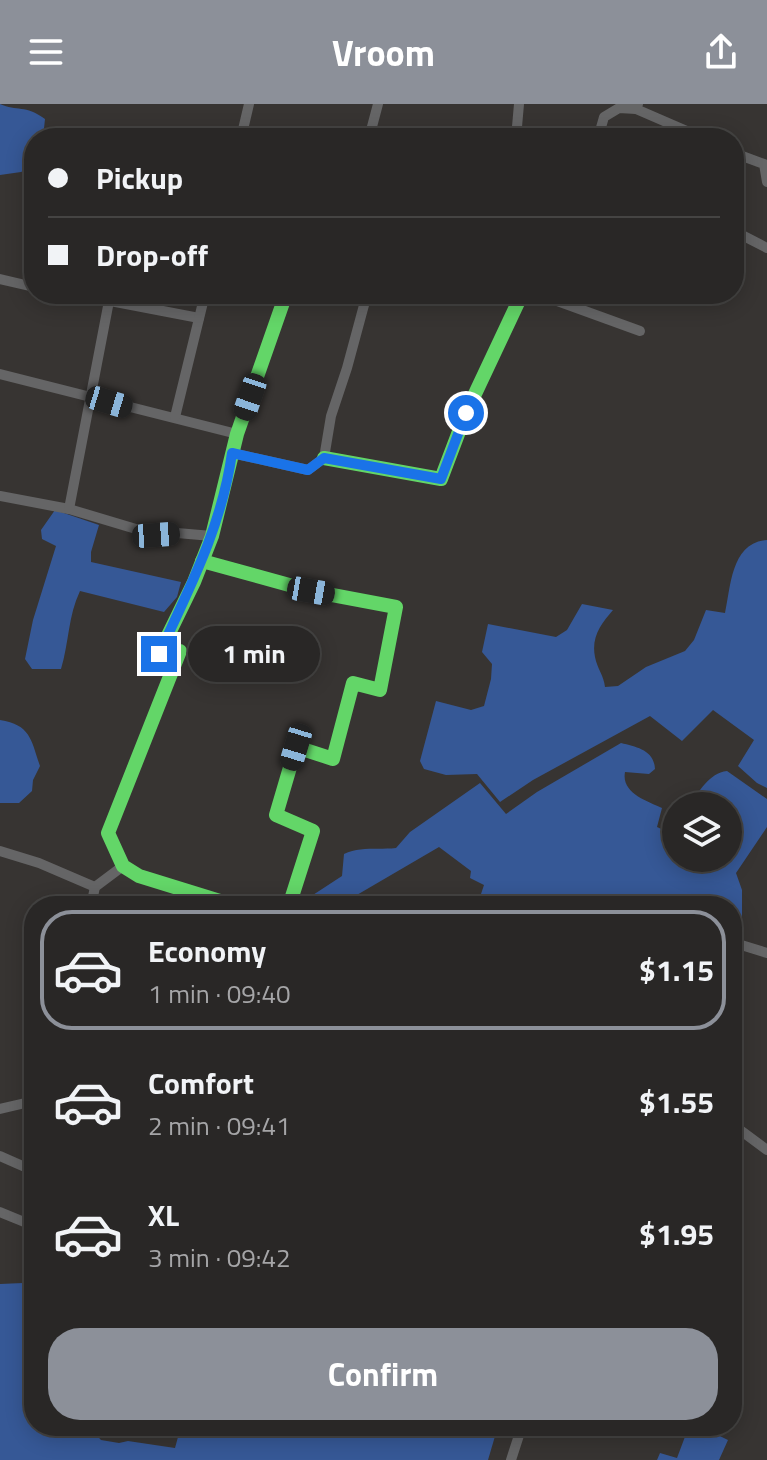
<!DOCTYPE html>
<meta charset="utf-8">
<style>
:root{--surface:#292726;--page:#312f2e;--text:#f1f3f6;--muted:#a5a5a7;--line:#454443;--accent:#8c9099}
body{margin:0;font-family:"Titillium Web",sans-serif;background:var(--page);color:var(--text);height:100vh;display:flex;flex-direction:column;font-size:30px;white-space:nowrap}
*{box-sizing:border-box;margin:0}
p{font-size:26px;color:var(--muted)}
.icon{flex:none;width:44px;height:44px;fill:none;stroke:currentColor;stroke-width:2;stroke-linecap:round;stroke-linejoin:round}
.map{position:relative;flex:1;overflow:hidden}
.drawer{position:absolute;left:24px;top:792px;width:718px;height:540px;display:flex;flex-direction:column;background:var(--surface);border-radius:32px;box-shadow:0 4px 20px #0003,0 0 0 2px var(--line)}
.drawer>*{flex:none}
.guide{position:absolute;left:24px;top:24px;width:720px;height:176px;border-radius:32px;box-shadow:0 4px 20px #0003,0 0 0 2px var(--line);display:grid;align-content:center;height:176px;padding:0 24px;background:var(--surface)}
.buttons{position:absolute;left:662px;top:688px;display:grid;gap:16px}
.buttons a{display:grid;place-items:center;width:80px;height:80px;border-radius:50%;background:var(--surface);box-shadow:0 4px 20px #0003,0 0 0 2px var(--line);font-size:40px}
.end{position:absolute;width:36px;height:36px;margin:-18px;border:10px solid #1a73e8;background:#fff;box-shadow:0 0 0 4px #fff}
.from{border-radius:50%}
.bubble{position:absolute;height:56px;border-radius:28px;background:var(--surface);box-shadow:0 4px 20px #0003,0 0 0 2px var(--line);font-size:26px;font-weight:700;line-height:56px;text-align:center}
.car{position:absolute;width:24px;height:48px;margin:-24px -12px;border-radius:10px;box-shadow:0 0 6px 2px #0007;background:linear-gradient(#222 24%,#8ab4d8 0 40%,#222 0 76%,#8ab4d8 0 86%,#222 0)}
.guide b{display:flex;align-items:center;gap:28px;height:76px;font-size:30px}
.guide b+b{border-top:2px solid var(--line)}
.guide i{width:20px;height:20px;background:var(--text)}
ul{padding:14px 0 0;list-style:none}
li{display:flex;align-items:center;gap:24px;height:120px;margin:0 16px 12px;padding:0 8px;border:4px solid transparent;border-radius:32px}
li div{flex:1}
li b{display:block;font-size:30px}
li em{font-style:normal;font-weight:700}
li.on{border-color:var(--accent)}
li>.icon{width:72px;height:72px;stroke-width:1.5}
.primary-button{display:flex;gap:16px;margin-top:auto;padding:16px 24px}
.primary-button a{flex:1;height:92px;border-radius:32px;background:var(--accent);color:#fff;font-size:32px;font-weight:700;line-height:92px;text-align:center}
header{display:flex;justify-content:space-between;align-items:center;height:104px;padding:0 24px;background:var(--accent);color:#fff;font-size:36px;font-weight:700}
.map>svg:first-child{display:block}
</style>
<header><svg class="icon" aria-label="menu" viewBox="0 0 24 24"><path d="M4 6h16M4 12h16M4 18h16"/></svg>Vroom<svg class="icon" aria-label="share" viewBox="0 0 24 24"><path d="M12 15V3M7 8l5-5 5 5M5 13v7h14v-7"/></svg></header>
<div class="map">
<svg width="767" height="1356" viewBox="0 0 767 1356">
<rect width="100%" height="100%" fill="#373432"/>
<g fill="#365896">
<path d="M0,0C17,8 25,0 45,15L43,34H34V61L21,68L0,71Z"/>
<path d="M55,406L99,421L91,448V458L181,478L177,493L164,508L80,487C68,512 69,539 61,565H32L25,555L33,516L56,442L42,435L41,426Z"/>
<path d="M767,436V684L757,679L738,662L754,636L713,606L682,637L650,612L533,676L500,698L477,670L446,671L424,665L420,657L436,597L471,606L484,602L491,575L492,560L482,548L488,520L556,533L567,526L582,500L613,506C601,520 591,533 595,553C597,564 604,572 605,583L618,582L646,563L685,547L694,536L706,506L725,509C731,482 731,439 767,436Z"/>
<path d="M0,616C31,621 31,636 40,662L33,676L32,687L19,699H0Z"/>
<path d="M621,639C637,643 654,646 655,665L649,670L625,668C621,689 647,697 662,704L657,723L670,729L676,720V754H728V702H689C699,688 709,669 727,667L767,695V723L736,769L742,786V813L732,819V802H477L484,781L470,774L471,767L439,743L338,802H296L342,772L344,750C360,742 378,746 396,744L410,728L480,679L506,710L537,688Z"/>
<polygon points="23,1179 34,1179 34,1322 88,1322 101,1336 119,1339 128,1337 175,1344 181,1322 498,1322 488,1356 0,1356 0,1180"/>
<polygon points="689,1322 699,1322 728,1336 719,1356 657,1356 660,1349 677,1354"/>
</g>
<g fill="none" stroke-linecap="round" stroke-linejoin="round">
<g stroke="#656566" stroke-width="10">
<polyline points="636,5 703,34"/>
<polyline points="241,34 249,0"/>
<polyline points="369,34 378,0"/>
<polyline points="516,34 519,0"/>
<polyline points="598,34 604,13 619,4 636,5 638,0"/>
<polyline points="734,49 764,60 767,78"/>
<polyline points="734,127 767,144"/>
<polyline points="0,175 34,183"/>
<polyline points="74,190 199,214"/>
<polyline points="538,190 640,227"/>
<polyline points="0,270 237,330"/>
<polyline points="175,313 205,190"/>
<polyline points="232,349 308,366 324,354 331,312 347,264 367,190"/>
<polyline points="0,392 69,405 156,431 177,429 212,432"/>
<polyline points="69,405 109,197"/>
<polyline points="0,747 39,759 95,783"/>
<polyline points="91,802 95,783 123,762"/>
<polyline points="732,851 738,840 767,849"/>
<polyline points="0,1005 34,997"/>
<polyline points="732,1020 767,1046"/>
<polyline points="0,1052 34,1067"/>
<polyline points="0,1108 34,1122"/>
<polyline points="511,1356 522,1322"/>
</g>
<g stroke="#63d668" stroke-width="14">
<polyline points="324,354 441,375 466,309 522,190"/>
<polyline points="202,457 311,487 396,503 380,586 353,579 333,655 296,643 276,711 313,727 289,802"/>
<polyline points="180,547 108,729 123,762 139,772 236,802"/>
<polyline points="159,550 194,478 212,432 237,330 286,190"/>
</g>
</g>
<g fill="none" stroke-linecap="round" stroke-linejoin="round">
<path stroke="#1a73e8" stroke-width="10" d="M159,550C189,485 222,422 232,349L308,366L324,354L441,375L466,309"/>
</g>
</svg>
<div class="buttons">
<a><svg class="icon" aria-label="layers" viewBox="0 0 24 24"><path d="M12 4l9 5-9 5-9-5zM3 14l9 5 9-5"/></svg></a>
</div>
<i class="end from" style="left:466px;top:309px"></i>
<i class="end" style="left:159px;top:550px"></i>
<div class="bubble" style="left:188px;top:522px;width:132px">1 min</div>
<i class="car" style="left:250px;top:293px;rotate:199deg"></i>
<i class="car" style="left:109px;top:298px;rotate:107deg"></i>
<i class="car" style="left:156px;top:431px;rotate:86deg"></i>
<i class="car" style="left:311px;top:487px;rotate:100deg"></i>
<i class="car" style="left:296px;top:643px;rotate:197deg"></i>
<div class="guide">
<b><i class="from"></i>Pickup</b>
<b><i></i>Drop-off</b>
</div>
<section class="drawer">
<ul>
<li class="on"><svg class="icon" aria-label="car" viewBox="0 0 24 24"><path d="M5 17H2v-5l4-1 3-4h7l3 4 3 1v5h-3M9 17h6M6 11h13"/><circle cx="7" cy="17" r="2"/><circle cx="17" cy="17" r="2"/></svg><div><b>Economy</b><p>1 min · 09:40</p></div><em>$1.15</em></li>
<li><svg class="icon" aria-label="car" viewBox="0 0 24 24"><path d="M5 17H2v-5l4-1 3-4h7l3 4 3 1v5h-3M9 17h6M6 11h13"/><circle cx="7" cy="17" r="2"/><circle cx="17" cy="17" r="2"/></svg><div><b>Comfort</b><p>2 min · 09:41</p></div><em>$1.55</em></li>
<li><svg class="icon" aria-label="car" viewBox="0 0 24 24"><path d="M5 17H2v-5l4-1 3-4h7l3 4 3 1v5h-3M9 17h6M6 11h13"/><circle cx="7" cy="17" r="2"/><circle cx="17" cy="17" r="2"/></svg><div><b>XL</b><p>3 min · 09:42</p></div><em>$1.95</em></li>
</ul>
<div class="primary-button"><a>Confirm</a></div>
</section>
</div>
